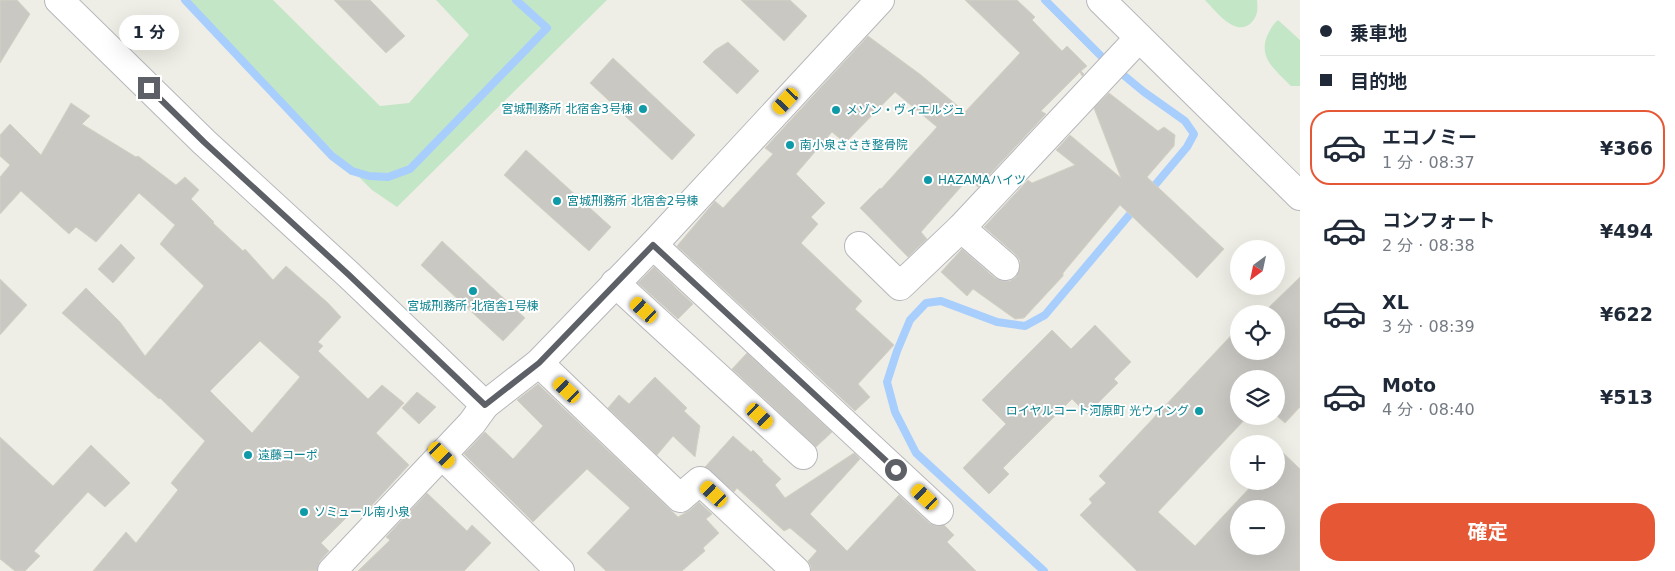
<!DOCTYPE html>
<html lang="ja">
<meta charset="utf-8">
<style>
:root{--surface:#fff;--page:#f2f2f3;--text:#1f2937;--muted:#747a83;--line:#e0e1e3;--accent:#e65835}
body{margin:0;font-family:"DejaVu Sans","Noto Sans JP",sans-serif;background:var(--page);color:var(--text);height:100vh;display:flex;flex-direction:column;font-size:19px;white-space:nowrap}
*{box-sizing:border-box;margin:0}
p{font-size:16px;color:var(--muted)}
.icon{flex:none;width:28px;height:28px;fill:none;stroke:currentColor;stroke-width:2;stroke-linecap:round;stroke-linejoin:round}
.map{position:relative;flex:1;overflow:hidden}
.sheet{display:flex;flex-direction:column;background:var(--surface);width:375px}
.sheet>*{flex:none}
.hud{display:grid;align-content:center;height:110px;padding:0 20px;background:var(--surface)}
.needle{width:32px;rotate:213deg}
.buttons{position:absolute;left:1230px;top:240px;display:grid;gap:10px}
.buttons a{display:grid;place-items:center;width:55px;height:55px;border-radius:50%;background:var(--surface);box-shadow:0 5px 20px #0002;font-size:25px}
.end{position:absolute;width:22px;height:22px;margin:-11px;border:6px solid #5d6066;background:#fff;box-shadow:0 0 0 2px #fff}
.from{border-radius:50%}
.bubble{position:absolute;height:35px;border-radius:18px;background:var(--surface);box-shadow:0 5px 20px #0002;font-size:16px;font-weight:700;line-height:35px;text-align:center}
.car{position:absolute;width:15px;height:30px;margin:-15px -8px;border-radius:6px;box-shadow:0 0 4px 1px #0007;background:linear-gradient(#f5c518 24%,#345 0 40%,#f5c518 0 76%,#345 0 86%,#f5c518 0)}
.hud b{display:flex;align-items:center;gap:18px;height:48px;font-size:19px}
.hud b+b{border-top:1px solid var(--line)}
.hud i{width:12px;height:12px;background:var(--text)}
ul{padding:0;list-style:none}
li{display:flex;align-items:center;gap:15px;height:75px;margin:0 10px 8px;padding:0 10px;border:2px solid transparent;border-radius:20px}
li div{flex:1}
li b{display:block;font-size:19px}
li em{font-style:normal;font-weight:700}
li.on{border-color:var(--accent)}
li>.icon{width:45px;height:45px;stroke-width:1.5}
.primary-button{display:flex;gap:10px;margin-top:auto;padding:10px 20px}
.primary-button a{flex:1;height:58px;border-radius:20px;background:var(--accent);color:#fff;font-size:20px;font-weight:700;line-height:58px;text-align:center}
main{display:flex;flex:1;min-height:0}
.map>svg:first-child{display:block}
</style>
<main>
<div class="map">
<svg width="1300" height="571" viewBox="0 0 1300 571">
<rect width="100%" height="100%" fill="#efeee6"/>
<g fill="#c3e6c7">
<polygon points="181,0 273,0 380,106 409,103 469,35 436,0 607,0 397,207 372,190"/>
<path d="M1205,0H1257C1258,9 1258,15 1252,22C1236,39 1216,11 1205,0Z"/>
<path d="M1278,20L1300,40V86H1291C1277,71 1258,59 1267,36C1270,30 1272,25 1278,20Z"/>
</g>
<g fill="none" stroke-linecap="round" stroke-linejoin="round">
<g stroke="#a8cefd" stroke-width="8">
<polyline points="185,0 332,156 352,171 369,176 388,177 410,169 547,28 516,0"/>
<polyline points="1045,0 1105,60"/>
<polyline points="1121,73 1144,92 1185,121 1194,134 1187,147 1150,191"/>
<polyline points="1044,571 916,453 895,412 887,382 897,351 910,320 926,303 941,301 997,322 1025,326 1045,315 1136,207"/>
</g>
</g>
<g fill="#cac8c3" stroke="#d4d1c4" fill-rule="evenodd">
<polygon points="0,0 17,0 30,14 0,63"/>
<polygon points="334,0 370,0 405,36 386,53"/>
<polygon points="741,0 790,0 807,16 784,41"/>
<polygon points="965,0 1017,0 1035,17 1032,20 1062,51 1067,46 1087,66 1081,71 1084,74 1082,76 1080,72 1041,111 1046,114 978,187 968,179 921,232 927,239 908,257 860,208 880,188 881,189 937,127 895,92 845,143 832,132 796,174 825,203 811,217 818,224 801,243 862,301 855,309 894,345 858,384 870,397 855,411 677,246 715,201 723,208 773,154 765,148 868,36 921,75 965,112 1020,53"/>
<polygon points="728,42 759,71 737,94 703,62 715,50"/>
<polygon points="613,58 695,135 672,160 590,83"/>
<polygon points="1109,93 1158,131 1164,127 1175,135 1174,146 1147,177 1224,249 1197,278 1120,205 1063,273 1063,276 1024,318 1015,319 973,289 967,296 941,272 962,249 995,278 1003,281 1010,281 1016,277 1020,268 1020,260 1015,254 984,227 1028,180 1032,183 1075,165 1056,150 1070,135 1121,178 1094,108"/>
<path d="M71,103L90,116L82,124L136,157L138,156L176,185L185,177L199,190L191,199L214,222L213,223L243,251L245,249L273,280L286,266L328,303L341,317L318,342L323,346L318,351L368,399L382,385L404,403L376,433L409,465L363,515L356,508L321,543L329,551L320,561L317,571H93L126,532L136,543L178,490L171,483L205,441L160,398L159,399L62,313L86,288L120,322L145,356L204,286L160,244L175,225L139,193L96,242L76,227L69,234L21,191L0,214V177L10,165L0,156V135L10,124L41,155ZM260,341L300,377L252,433L210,391Z"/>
<polygon points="526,150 611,227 589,251 504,175"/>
<polygon points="442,241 525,318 503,341 421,265"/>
<polygon points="121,244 135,258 113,283 98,269"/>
<polygon points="654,267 693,304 678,319 638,283"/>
<path d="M1300,277V407L1285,423L1276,415V379H1239V416H1248L1158,512L1195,546L1256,481H1276V446L1300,469V571H1137L1080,515L1092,503L1089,499L1106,483L1099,476L1239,327V351H1276V314H1262ZM1239,509H1276V546H1239Z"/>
<polygon points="0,279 27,305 0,335"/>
<polygon points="1095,325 1131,362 1114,379 1118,383 1087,414 1072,399 1003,468 1009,474 989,494 963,468 1006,424 982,400 1052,330 1071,349"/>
<polygon points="747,353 832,432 816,447 732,369"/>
<polygon points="655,377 687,408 684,411 700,426 695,457 673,436 657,455 608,408 619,395 629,404"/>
<polygon points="538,384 678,517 690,510 699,502 712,514 706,519 719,533 703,548 705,551 682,571 606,571 587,553 630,508 587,469 533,522 464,454 485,432 513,459 543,426 517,400"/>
<polygon points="417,392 436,407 419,424 402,408"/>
<polygon points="733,436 751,452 753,450 763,460 762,461 781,479 775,485 785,498 854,453 860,459 810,514 847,551 899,495 929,523 936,526 944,525 954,535 947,542 976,571 811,571 811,566 808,561 817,551 790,528 784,531 737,488 734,492 705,467"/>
<polygon points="0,437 53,486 91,445 130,483 105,507 88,492 34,551 40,556 25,571 15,571 0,559"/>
<polygon points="427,493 467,531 472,525 491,543 464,571 358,571 390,540 386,537"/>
</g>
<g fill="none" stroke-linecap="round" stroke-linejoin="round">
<g stroke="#b6b7bc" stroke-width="30">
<g id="minor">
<polyline points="59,0 204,142 349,275 485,405 539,363 653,245 880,0"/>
<polyline points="1101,0 1300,196"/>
<polyline points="653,245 939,511"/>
<polyline points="859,246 900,286 961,228"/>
<polyline points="1005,266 961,228 1139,38"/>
<polyline points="615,283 803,455"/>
<polyline points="539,363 680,498 700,481 796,571"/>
<polyline points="442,455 560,571"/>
<polyline points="332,571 472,423 485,405"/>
</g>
</g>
<use href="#minor" stroke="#fff" stroke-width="28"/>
</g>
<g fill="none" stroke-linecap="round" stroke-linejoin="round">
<polyline stroke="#5d6066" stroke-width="6" points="149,88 204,142 349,275 485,405 539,363 653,245 896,470"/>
</g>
<g fill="#0f9aa8" stroke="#fff" stroke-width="2">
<circle cx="643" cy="109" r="5"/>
<circle cx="836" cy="110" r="5"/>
<circle cx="790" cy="145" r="5"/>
<circle cx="928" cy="180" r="5"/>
<circle cx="557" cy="201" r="5"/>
<circle cx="473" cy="291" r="5"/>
<circle cx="1199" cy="411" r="5"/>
<circle cx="248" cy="455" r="5"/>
<circle cx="304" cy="512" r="5"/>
</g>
<g text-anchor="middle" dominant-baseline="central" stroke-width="4" stroke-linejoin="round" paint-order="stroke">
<g font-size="12" fill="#0d838f" stroke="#fff" text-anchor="start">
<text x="633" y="109" text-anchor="end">宮城刑務所 北宿舎3号棟</text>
<text x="846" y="110">メゾン・ヴィエルジュ</text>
<text x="800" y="145">南小泉ささき整骨院</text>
<text x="938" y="180">HAZAMAハイツ</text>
<text x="567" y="201">宮城刑務所 北宿舎2号棟</text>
<text x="473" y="306" text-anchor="middle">宮城刑務所 北宿舎1号棟</text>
<text x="1189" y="411" text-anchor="end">ロイヤルコート河原町 光ウイング</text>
<text x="258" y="455">遠藤コーポ</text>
<text x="314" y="512">ソミュール南小泉</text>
</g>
</g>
</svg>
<div class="buttons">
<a><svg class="needle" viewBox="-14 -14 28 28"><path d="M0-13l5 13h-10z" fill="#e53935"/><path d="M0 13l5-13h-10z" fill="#747a83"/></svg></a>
<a><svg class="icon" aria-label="locate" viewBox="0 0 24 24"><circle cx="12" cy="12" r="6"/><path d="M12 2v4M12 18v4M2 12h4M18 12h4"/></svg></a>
<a><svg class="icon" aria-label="layers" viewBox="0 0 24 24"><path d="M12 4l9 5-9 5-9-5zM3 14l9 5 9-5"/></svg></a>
<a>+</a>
<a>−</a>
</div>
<i class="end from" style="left:896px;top:470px"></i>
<i class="end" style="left:149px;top:88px"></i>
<div class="bubble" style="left:119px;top:15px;width:60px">1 分</div>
<i class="car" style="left:786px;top:101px;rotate:223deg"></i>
<i class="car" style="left:644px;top:310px;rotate:312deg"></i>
<i class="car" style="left:567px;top:390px;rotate:313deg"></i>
<i class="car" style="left:760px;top:416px;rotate:133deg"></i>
<i class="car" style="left:442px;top:455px;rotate:135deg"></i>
<i class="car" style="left:714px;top:494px;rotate:313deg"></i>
<i class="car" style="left:925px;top:497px;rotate:313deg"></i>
</div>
<section class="sheet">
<div class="hud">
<b><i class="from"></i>乗車地</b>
<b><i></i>目的地</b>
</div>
<ul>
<li class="on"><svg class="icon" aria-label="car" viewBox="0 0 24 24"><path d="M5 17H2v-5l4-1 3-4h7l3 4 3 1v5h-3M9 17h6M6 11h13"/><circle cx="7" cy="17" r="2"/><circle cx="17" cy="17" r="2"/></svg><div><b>エコノミー</b><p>1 分 · 08:37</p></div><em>¥366</em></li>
<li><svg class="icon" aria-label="car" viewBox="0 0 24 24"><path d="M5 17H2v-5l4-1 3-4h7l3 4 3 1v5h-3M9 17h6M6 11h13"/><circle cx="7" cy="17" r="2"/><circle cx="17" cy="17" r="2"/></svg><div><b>コンフォート</b><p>2 分 · 08:38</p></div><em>¥494</em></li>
<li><svg class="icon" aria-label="car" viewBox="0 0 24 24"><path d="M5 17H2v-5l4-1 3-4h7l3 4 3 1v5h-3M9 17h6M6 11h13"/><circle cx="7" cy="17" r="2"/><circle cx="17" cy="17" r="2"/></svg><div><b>XL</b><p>3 分 · 08:39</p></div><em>¥622</em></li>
<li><svg class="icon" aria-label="car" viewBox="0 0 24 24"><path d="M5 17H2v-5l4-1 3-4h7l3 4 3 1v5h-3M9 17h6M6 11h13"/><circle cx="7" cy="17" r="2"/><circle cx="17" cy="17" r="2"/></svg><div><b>Moto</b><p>4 分 · 08:40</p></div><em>¥513</em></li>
</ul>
<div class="primary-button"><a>確定</a></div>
</section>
</main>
